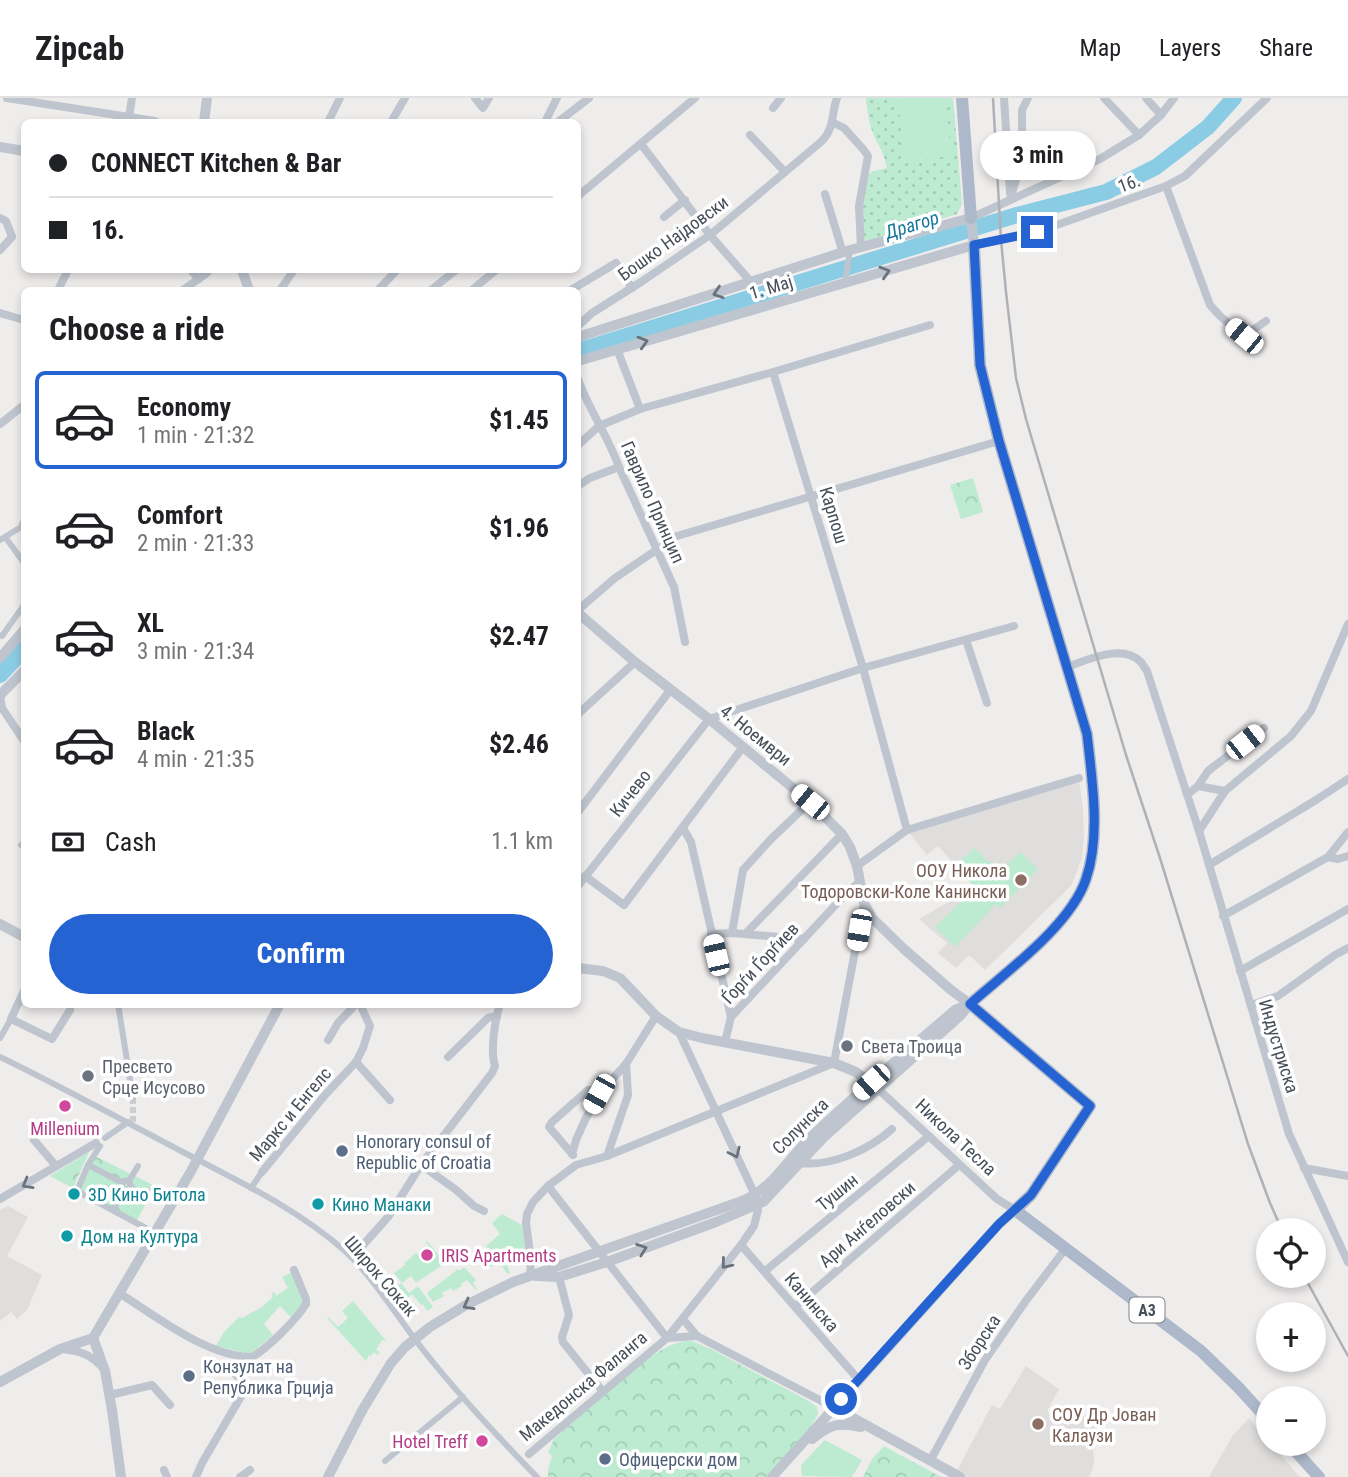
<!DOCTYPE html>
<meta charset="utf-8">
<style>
:root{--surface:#fff;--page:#f2f2f2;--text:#202124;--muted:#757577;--line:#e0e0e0;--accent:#2463d1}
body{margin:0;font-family:"Roboto Condensed",sans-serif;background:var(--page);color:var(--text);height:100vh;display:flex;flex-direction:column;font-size:26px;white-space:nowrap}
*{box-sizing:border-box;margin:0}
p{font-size:23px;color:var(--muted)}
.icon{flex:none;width:38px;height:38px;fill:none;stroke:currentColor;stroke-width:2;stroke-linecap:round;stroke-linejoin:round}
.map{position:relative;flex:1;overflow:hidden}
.drawer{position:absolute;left:21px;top:189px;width:560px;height:721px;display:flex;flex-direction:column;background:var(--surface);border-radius:10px;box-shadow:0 4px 10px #0003}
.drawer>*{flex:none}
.hud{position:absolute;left:21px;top:21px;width:560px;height:154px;border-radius:10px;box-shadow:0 4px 10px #0003;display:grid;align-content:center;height:154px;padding:0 28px;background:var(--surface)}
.fabs{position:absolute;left:1256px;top:1120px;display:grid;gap:14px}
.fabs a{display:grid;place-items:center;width:70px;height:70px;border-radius:50%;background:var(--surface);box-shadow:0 4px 10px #0003;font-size:35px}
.end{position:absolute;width:32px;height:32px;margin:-16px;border:9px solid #2463d1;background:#fff;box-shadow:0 0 0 4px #fff}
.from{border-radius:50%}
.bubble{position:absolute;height:49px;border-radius:24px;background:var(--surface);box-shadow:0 4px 10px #0003;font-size:23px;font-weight:700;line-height:49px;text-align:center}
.car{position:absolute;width:21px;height:42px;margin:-21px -10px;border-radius:9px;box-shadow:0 0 5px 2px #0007;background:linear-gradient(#fff 24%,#345 0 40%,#fff 0 76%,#345 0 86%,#fff 0)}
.hud b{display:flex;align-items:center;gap:24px;height:66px;font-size:26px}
.hud b+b{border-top:2px solid var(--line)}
.hud i{width:18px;height:18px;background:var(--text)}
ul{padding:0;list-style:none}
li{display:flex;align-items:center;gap:21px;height:98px;margin:0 14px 10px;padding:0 14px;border:4px solid transparent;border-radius:10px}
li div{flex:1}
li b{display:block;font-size:26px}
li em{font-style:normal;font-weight:700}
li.current{border-color:var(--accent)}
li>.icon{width:63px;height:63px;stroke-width:1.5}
h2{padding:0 28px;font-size:32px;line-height:84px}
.pay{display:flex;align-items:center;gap:18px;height:77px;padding:0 28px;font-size:26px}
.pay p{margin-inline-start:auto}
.cta{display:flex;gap:14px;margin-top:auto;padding:14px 28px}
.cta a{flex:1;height:80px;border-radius:42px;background:var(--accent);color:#fff;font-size:28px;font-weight:700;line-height:80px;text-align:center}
header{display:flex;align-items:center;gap:42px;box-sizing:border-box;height:98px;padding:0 35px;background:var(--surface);border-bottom:2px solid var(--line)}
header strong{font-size:33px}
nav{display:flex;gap:38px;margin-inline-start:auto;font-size:24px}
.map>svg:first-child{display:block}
</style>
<header>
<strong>Zipcab</strong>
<nav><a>Map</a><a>Layers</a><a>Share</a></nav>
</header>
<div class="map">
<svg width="1348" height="1379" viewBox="0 0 1348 1379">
<defs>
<pattern id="grass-dots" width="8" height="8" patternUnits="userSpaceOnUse" patternTransform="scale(1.75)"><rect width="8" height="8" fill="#bcebd1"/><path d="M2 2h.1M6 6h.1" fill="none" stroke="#a3cbb6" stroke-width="1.8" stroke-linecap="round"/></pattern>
<pattern id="forest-crowns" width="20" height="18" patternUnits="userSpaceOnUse" patternTransform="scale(1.75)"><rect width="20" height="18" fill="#bcebd1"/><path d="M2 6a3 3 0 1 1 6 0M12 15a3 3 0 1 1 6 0" fill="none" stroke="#a3cbb6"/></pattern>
</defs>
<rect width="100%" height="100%" fill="#efecec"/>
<g fill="#e0dddd">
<polygon points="1079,680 1083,711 1084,739 1082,760 1071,788 985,872 969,857 956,870 938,855 947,845 919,821 975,789 938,748 927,757 907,732"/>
<polygon points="8,1108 28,1119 7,1158 42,1177 27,1212 17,1221 11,1214 0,1223 0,1112"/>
<polygon points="1026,1268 1059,1291 1047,1313 1062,1323 1072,1309 1097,1328 1091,1342 1094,1359 1093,1371 1089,1379 960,1379 955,1376 992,1307 1000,1311"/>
<polygon points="1249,1320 1269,1343 1269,1346 1271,1346 1300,1379 1209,1379 1233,1337"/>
</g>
<path fill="url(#grass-dots)" d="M866,0H953L962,106L957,116L869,144L863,139V105L869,76L874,73L887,70C885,60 882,53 877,44C870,31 867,15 866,0Z"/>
<g fill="url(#forest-crowns)">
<polygon points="973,380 983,414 961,421 950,387"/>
<polygon points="89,1054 73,1090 50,1078"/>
<polygon points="95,1058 155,1088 136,1124 77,1093"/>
<path d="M684,1243H692L713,1252L807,1302L817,1309L818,1316L812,1327L798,1344L766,1379H548V1371L552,1358L548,1354L554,1341C574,1323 595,1305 616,1287C636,1270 658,1249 684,1243Z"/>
<polygon points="884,1348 941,1379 863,1379 872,1361"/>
</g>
<g fill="#bcebd1">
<polygon points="898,0 946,0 951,58 904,63"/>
<polygon points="975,750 989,765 991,763 1001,772 1020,754 1038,771 1000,810 996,806 955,849 935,829 975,790 955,767"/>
<polygon points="502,1116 522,1127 526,1150 521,1157 527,1167 523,1168 518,1157 505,1163 510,1175 507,1176 500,1164 488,1170 484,1164 493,1157 486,1148 500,1136 492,1125"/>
<polygon points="427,1143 445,1165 416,1185 411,1178 402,1185 394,1175 405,1167 404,1165 416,1155 428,1166 437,1159 426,1144"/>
<polygon points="463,1170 465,1170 476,1182 473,1185 477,1191 476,1192 467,1182 461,1186 462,1188 453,1193 451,1190 442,1195 444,1198 433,1204 427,1195 458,1171 459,1173"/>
<polygon points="292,1174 303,1206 291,1219 280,1208 264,1226 273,1237 250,1256 216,1248 224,1234 239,1219 242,1220 262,1209 273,1199 271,1196 274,1194 276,1198 288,1190 282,1179"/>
<polygon points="401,1185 409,1195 418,1188 433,1209 427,1213 423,1206 421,1207 412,1196 400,1207 389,1194"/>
<polygon points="353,1203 387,1244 382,1242 376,1252 380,1254 378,1257 374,1254 371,1258 369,1257 366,1263 327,1220 328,1219 338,1229 348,1220 342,1213"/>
<polygon points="825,1342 862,1362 852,1379 802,1378 801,1367"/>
</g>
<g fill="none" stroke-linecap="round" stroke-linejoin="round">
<g stroke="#8bcce5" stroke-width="16">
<polyline points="578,253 1017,117 1106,94 1156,69 1208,29 1234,0"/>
<polyline points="0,577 24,551"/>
</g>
<polyline stroke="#cdccce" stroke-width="6" stroke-dasharray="6 3" stroke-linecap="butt" points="133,1000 133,1027"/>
<g stroke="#bec5ce" stroke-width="6">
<polyline points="845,185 850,152"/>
<polyline points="6,440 24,465"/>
<polyline points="0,442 21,429 24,421"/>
<polyline points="0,537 2,538 24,507"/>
<polyline points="21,747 24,744"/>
<polyline points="118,906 133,1000"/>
<polyline points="0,940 11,921"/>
<path d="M0,959C62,989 122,1022 183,1054C240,1084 296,1110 345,1153C371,1177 393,1212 414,1240C451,1289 494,1335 537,1379"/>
<polyline points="105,1040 128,1024"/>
<polyline points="100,1048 88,1067 77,1093 155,1135"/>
<polyline points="88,1067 123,1085"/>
<circle cx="126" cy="1087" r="4.5"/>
<polyline points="129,1083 138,1068"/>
<polyline points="130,1089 148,1098 151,1093 172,1106"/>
<polyline points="251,1090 262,1074"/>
<polyline points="113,1112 124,1091"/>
<polyline points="385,1363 463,1299"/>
</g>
<g stroke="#bec5ce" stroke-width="8">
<polyline points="7,0 155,23"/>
<polyline points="475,0 483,10 489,0"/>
<polyline points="1004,0 1010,95"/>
<polyline points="1104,0 1139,37"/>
<polyline points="1146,0 1161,17"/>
<polyline points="773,10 781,0"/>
<polyline points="129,19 132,0"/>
<polyline points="328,24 340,0"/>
<polyline points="391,24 405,0"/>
<polyline points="545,24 557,0"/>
<polyline points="558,24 589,0"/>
<polyline points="832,24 844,30 863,51 868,58 859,108 861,149"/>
<polyline points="750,37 785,74"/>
<polyline points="641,46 710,137 751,184"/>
<polyline points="1166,88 1210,207 1220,218 1244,238 1266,223"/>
<polyline points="825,96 843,155"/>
<polyline points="578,98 695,0"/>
<polyline points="1010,101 1022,63 1022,12 1028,0"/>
<polyline points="664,119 685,102"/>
<polyline points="0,120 6,123 12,139 0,152"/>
<polyline points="971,120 1100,61 1139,37 1161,17 1174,0"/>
<polyline points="974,147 1037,134 1166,88 1185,78 1267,0"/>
<polyline points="191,172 199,181"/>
<polyline points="58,192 68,172"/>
<polyline points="183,192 207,175"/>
<polyline points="280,192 294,172"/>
<polyline points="378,192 397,172"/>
<polyline points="431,192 456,172"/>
<polyline points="472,192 496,172"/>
<polyline points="571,192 616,165 632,190"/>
<polyline points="0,215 24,222"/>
<path d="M578,228L592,215L641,184L710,137L822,43C835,29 831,16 837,0"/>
<polyline points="617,251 640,311"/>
<polyline points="773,274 863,570 907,732"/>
<path d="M578,281C589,312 608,338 619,369L674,489L685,544"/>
<polyline points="0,326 24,307"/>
<polyline points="578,347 599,328 640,311 773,274 930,227"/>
<polyline points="578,388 590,380 619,369"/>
<polyline points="578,512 615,480 677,438 999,343"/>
<polyline points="966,542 987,605"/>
<path d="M1067,569C1087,562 1122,545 1141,564C1143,567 1145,570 1147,573L1199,733L1289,1036L1348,1164"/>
<polyline points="0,597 2,610 24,643"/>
<polyline points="578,616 635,564"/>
<polyline points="1198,688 1225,693"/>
<polyline points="1187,697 1198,688 1208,673 1264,630"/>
<polyline points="578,714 671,591"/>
<polyline points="683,730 691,744 731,919"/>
<polyline points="1199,733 1225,693 1291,638 1311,613 1348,526"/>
<polyline points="1328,759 1338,761 1348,758"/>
<polyline points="1209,767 1316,702 1348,681"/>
<polyline points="857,768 907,732 1079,680"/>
<polyline points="585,778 624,807 743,649"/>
<polyline points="578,788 709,621 863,570 1014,528"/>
<polyline points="1223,818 1328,759 1348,734"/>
<polyline points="732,835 743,772 770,742 810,704"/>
<polyline points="746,835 842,736"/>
<polyline points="711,836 732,835 804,841"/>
<polyline points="1240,873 1348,811"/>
<polyline points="24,893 11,921 52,941 70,912"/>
<polyline points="1251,907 1278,898 1335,857 1348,850"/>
<polyline points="328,942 338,925 356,906"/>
<polyline points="725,944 731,919 842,800 859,784"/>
<polyline points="448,959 488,920 497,918"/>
<polyline points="356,964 390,1002"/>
<polyline points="878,991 997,1101 1015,1112"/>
<polyline points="34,1042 56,1068"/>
<polyline points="572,1056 576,1042 585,1022 599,996 626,966 656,918"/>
<polyline points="573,1057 549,1029 552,1024 588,992 593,992 599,996"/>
<polyline points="607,1058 628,997 626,966"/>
<path d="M799,1065C831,1069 869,1052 892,1031"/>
<polyline points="421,1067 455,1091 474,1108 484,1113"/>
<polyline points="1304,1070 1348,1078"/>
<polyline points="262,1074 325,997 356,964 363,950 370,928 360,906"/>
<polyline points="0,1101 96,1045"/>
<polyline points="741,1147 858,1281"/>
<path d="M356,1155L388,1119L421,1067L492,975L495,968C490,952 495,922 500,906"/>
<polyline points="765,1173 929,1038"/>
<polyline points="530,1178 531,1162 526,1125 527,1116 533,1104 548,1088"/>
<polyline points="559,1179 569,1217 562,1239 563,1244 603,1294"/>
<path d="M119,1195C156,1218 207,1259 252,1259C268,1250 296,1222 306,1206V1201L294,1172"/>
<polyline points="795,1209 959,1067"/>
<polyline points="683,1221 697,1238 833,1309"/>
<polyline points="697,1238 667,1240 548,1088 576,1067 607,1058 834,965 864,805"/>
<path d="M63,1251C79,1253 90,1256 101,1268"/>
<polyline points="110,1297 152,1287 170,1307"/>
<polyline points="529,1356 667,1240 741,1147 754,1128 758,1112 755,1097 679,934"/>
<polyline points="930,1363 985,1262 1025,1204 1066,1150"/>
<polyline points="164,1372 167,1379"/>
<path d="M196,1379L202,1365L243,1295C246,1285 238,1279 231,1272"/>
<polyline points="240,1379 250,1372"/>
</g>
<g stroke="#bec5ce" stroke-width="10">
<polyline points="204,24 207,0"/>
<polyline points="0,49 24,53"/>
<polyline points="242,172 249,192"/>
<polyline points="578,239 850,152 971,120 974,147 578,263"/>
<polyline points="578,515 635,564 709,621 810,704 842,736 850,749 857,768 864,805 872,820 904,851 951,892 970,906"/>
<polyline points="0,560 24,532"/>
<polyline points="0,597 24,573"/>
<polyline points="0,826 24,839"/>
<polyline points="578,870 603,873 620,880 656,918 679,934 702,940 834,965 856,974 874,988"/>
<polyline points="536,1178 559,1179 607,1164 716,1124 763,1104 824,1039 960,918 969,907"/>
<polyline points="93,1240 105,1273 112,1312 121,1379"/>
<polyline points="0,1284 60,1251 93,1240 190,1075 280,906"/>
<polyline points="833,1309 960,1379"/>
<path d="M812,1341C831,1326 838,1324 861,1329"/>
<path d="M328,1379L363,1311L391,1265L405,1249L430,1229L466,1207L513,1184L742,1103C773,1091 789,1059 813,1037C858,994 907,953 955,912L970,906"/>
<polyline points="772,1379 999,1126 1015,1112"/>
</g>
<g stroke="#adb9ca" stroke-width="12">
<polyline points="962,0 971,120"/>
<path d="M974,147L980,267L999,343L1087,636C1092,681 1101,738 1086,781C1071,827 1006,874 970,906L1090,1008L1031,1097L1015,1112L1201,1253L1238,1289L1269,1323"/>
<polyline points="1289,1346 1319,1379"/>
</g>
<g stroke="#afb1b6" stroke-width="2.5">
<polyline points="993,0 1001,142 1006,194 1016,280 1026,321 1126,657 1160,760 1248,1046 1270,1105 1282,1132"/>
<polyline points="1304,1178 1348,1258"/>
</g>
</g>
<defs><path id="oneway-chevron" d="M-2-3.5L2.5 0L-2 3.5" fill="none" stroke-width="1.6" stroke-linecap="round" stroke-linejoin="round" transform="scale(1.75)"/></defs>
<g stroke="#6a727b">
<use href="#oneway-chevron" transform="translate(885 174) rotate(-17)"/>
<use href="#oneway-chevron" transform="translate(718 195) rotate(162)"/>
<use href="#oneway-chevron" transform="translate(643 244) rotate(-16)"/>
<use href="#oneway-chevron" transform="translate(735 1055) rotate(65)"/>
<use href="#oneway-chevron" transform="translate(27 1086) rotate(150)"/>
<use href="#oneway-chevron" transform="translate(642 1151) rotate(-20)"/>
<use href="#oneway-chevron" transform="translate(726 1166) rotate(129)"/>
<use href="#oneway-chevron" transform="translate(468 1207) rotate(151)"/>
</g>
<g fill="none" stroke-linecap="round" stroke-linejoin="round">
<path stroke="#2463d1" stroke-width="9" d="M841,1301L999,1126L1031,1097L1090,1008L970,906C1006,874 1071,827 1086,781C1101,738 1092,681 1087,636L999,343L980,267L974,147L1037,134"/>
</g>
<g fill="#8d6e63" stroke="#fff" stroke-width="2.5">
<circle cx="1021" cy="782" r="7"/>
<circle cx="1038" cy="1326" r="7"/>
</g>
<g fill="#6b7280" stroke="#fff" stroke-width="2.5">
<circle cx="847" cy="948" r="7"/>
<circle cx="88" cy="978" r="7"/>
</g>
<g fill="#d1479c" stroke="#fff" stroke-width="2.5">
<circle cx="65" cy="1008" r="7"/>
<circle cx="427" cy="1157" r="7"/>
<circle cx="482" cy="1343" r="7"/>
</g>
<g fill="#5c6f8a" stroke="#fff" stroke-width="2.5">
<circle cx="342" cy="1053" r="7"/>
<circle cx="189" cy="1278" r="7"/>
<circle cx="605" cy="1361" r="7"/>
</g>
<g fill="#0f9aa8" stroke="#fff" stroke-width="2.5">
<circle cx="74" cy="1096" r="7"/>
<circle cx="318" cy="1106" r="7"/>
<circle cx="67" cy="1138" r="7"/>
</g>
<g text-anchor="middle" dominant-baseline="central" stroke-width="7" stroke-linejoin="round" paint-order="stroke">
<rect fill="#fff" stroke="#7e838a" stroke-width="2" x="1129.5" y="1199.5" width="35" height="25" rx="5"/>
<g font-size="16" font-weight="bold" fill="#464e58">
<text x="1147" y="1212">A3</text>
</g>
<g font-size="18" fill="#464e58" stroke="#fff">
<text transform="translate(1129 85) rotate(-20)">16.</text>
<text transform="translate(673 140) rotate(-36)">Бошко Најдовски</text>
<text transform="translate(771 189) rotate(-17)">1. Мај</text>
<text transform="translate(653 404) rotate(66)">Гаврило Принцип</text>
<text transform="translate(834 417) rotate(73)">Карпош</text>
<text transform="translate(756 637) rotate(39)">4. Ноември</text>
<text transform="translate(630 695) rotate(-52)">Кичево</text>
<text transform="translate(760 865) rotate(-47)">Ѓорѓи Ѓорѓиев</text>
<text transform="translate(1279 948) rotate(73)">Индустриска</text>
<text transform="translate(290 1016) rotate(-50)">Маркс и Енгелс</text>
<text transform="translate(800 1028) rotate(-45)">Солунска</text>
<text transform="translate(956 1039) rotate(43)">Никола Тесла</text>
<text transform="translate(837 1094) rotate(-39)">Тушин</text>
<text transform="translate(867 1126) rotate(-41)">Ари Анѓеловски</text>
<text transform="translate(381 1178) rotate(49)">Широк Сокак</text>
<text transform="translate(812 1204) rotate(49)">Канинска</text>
<text transform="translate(979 1244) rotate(-57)">Зборска</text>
<text transform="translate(583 1288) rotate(-40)">Македонска Фаланга</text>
</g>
<g font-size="18" fill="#785e54" stroke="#fff" text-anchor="end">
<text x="1007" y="772">ООУ Никола<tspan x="1007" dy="21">Тодоровски-Коле Канински</tspan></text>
<text x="1052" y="1316" text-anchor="start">СОУ Др Јован<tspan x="1052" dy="21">Калаузи</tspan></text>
</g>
<g font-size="18" fill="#5b616d" stroke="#fff" text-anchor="start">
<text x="861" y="948">Света Троица</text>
<text x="102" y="968">Пресвето<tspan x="102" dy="21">Срце Исусово</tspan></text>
</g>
<g font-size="18" fill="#b23c85" stroke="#fff">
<text x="65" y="1030">Millenium</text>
<text x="441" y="1157" text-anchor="start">IRIS Apartments</text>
<text x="468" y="1343" text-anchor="end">Hotel Treff</text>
</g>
<g font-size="18" fill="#4e5e75" stroke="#fff" text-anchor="start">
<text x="356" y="1043">Honorary consul of<tspan x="356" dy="21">Republic of Croatia</tspan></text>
<text x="203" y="1268">Конзулат на<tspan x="203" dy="21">Република Грција</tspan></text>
<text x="619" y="1361">Офицерски дом</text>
</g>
<g font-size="18" fill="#0d838f" stroke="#fff" text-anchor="start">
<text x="88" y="1096">3D Кино Битола</text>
<text x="332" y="1106">Кино Манаки</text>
<text x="81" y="1138">Дом на Култура</text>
</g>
<g font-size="19" font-style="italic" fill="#15769c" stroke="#fff">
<text transform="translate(912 127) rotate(-17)">Драгор</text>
</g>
</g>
</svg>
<div class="fabs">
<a><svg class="icon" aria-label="locate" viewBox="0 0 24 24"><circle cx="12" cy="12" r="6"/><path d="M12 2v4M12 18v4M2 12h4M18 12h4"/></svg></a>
<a>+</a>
<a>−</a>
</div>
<i class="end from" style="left:841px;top:1301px"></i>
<i class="end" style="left:1037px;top:134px"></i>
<div class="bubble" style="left:980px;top:33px;width:116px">3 min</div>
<i class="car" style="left:1244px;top:238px;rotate:310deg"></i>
<i class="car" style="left:1245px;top:644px;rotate:52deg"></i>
<i class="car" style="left:810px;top:704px;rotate:309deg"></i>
<i class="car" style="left:859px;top:832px;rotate:190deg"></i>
<i class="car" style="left:716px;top:857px;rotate:347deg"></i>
<i class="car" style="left:871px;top:984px;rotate:228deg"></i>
<i class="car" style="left:599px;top:996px;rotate:209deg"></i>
<div class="hud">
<b><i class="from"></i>CONNECT Kitchen &amp; Bar</b>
<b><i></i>16.</b>
</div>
<section class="drawer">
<h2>Choose a ride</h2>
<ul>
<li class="current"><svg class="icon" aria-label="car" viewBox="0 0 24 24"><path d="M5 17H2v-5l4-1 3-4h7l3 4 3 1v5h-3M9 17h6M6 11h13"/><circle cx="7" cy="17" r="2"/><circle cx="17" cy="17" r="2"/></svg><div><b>Economy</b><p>1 min · 21:32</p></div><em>$1.45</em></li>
<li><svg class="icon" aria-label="car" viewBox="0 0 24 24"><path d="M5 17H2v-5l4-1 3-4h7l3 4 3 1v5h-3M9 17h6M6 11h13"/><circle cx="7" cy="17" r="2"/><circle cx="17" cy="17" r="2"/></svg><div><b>Comfort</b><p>2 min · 21:33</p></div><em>$1.96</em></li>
<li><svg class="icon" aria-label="car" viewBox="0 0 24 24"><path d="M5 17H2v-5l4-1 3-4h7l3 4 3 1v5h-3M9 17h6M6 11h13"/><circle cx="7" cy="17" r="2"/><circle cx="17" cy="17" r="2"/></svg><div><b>XL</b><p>3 min · 21:34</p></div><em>$2.47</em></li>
<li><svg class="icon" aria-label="car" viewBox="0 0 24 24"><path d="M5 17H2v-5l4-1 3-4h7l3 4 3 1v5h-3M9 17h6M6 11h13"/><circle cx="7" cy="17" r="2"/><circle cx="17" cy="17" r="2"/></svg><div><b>Black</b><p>4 min · 21:35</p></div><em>$2.46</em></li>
</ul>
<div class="pay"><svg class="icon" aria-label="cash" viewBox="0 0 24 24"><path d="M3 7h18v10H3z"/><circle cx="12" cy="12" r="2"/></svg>Cash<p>1.1 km</p></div>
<div class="cta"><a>Confirm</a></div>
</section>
</div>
